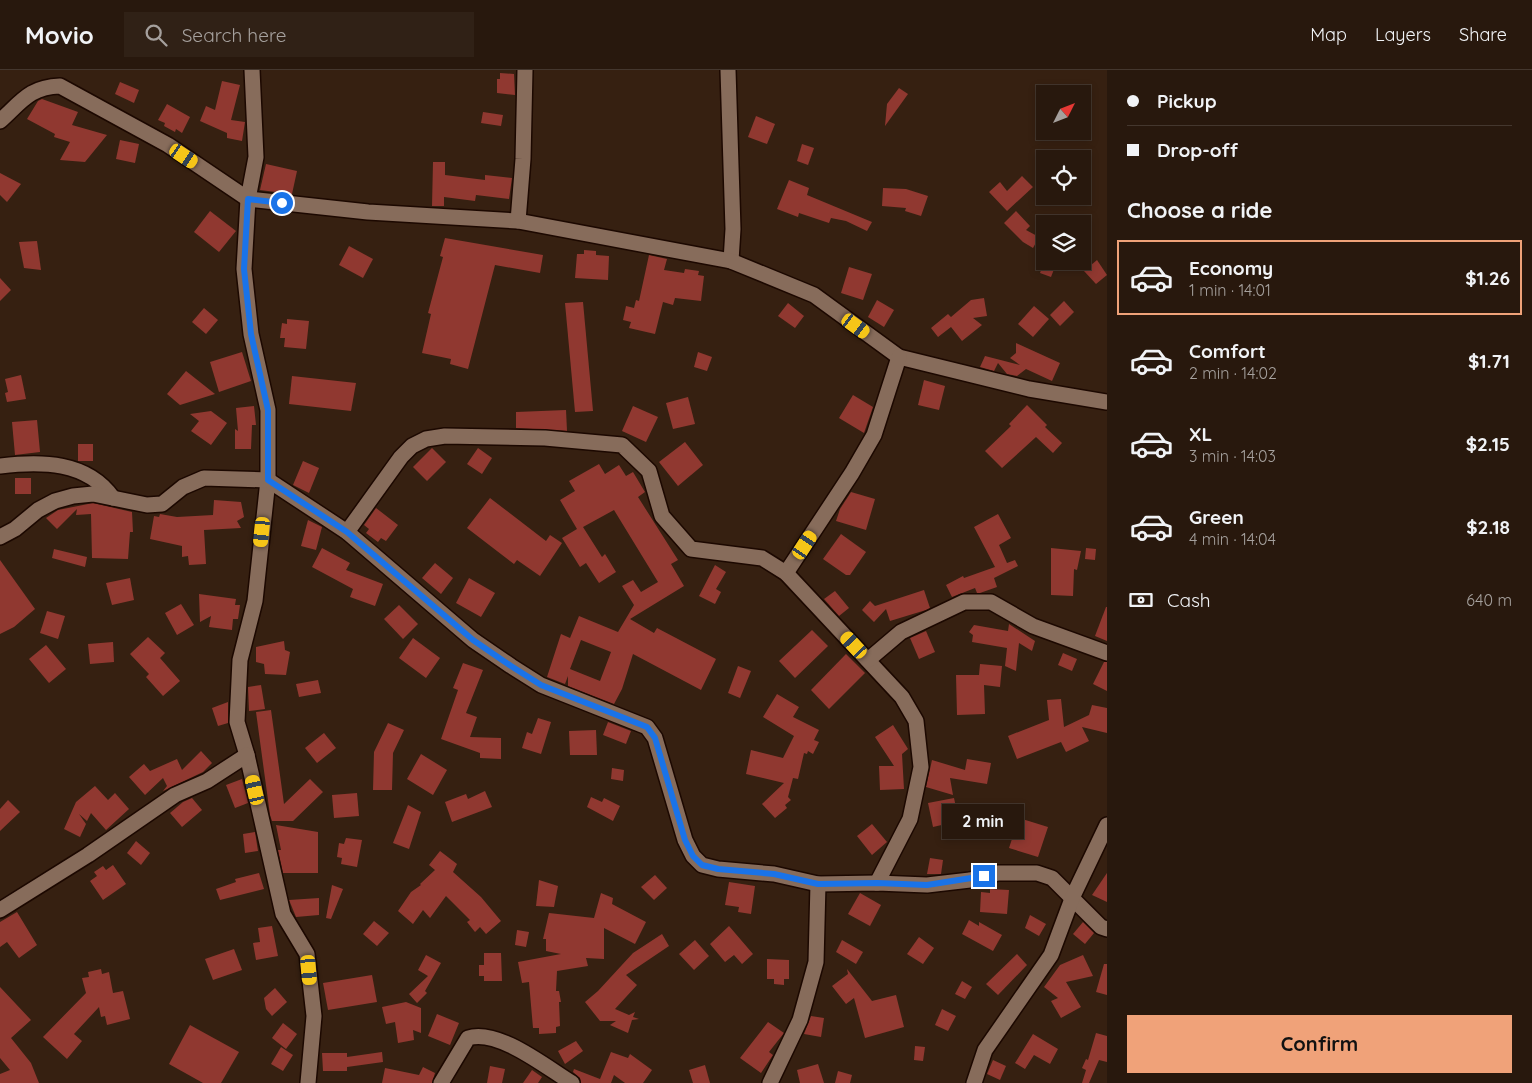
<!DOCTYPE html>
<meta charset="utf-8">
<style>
:root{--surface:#28180d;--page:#302116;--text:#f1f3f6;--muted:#a5a09d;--line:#44372e;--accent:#f0a279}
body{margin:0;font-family:Quicksand,sans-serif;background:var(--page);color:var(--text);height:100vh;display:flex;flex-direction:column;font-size:19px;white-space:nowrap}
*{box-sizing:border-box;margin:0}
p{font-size:16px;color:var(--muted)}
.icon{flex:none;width:28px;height:28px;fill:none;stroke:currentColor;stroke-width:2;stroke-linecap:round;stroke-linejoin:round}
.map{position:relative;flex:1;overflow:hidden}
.details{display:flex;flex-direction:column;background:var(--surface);width:425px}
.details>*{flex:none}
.guide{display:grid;align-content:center;height:110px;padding:0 20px;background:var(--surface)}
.needle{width:32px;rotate:48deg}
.buttons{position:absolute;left:1036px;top:15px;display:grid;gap:10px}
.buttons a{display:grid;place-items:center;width:55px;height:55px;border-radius:0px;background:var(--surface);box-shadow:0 2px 8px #0003,0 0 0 1px var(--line);font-size:25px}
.end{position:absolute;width:22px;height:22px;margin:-11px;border:6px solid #1a73e8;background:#fff;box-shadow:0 0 0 2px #fff}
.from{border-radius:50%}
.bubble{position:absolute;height:35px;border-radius:0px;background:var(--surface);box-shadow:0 2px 8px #0003,0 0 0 1px var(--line);font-size:16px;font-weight:700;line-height:35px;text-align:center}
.car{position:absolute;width:15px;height:30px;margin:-15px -8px;border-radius:6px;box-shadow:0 0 4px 1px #0007;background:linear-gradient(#f5c518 24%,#345 0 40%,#f5c518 0 76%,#345 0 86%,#f5c518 0)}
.guide b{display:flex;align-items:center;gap:18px;height:48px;font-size:19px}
.guide b+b{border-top:1px solid var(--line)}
.guide i{width:12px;height:12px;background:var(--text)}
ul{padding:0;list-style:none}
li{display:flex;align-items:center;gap:15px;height:75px;margin:0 10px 8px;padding:0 10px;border:2px solid transparent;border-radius:0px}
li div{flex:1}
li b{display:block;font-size:19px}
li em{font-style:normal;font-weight:700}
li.current{border-color:var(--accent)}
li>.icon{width:45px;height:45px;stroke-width:1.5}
h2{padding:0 20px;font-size:22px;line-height:60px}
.pay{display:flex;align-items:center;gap:12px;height:55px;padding:0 20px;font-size:19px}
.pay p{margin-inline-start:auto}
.primary-button{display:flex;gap:10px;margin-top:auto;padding:10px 20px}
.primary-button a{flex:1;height:58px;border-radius:0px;background:var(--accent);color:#111;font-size:20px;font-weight:700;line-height:58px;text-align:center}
header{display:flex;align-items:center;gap:30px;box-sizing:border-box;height:70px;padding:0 25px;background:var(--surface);border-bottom:1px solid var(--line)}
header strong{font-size:24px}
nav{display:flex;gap:28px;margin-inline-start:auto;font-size:18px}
.search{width:350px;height:45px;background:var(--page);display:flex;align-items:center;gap:12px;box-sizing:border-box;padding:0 18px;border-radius:0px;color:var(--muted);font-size:19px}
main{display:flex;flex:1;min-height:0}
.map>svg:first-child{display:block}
</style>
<header>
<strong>Movio</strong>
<div class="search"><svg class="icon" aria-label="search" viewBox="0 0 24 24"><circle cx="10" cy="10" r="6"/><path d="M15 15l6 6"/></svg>Search here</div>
<nav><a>Map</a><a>Layers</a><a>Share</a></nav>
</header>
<main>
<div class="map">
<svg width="1107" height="1013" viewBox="0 0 1107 1013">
<rect width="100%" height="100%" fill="#362011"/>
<g fill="#903830" fill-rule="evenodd">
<polygon points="500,3 514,4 515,25 497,23 497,9 500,9"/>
<polygon points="222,11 240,15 231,50 245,52 242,71 227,68 227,63 200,51 206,36 215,40"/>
<polygon points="120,12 139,20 134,33 115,24"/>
<polygon points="899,18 908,24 885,56 887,34"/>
<polygon points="42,29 78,42 72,55 107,65 85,92 60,90 70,72 54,67 55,64 27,49 38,31"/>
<polygon points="167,34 190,47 182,63 176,59 175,62 164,56 165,53 158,50"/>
<polygon points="483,42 503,45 501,56 481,53"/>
<polygon points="756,46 775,54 767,74 748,67"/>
<polygon points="120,70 139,74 135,93 116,89"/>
<polygon points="802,74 814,78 808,95 797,91"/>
<polygon points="433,92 445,92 445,105 485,110 485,105 512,108 509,129 476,125 475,131 444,127 444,136 432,136"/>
<polygon points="266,94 297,101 292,124 260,120"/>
<polygon points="0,103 21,114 7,132 0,125"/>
<polygon points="1022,106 1033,117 1007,141 989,122 1000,112 1007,121"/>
<polygon points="789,110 809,118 807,125 872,152 867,161 846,151 831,148 829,153 799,143 798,147 777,139"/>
<polygon points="883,118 906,119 928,126 921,146 905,141 906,138 882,136"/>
<polygon points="210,141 236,161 219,182 194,162"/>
<polygon points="1016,141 1030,156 1026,160 1039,167 1033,178 1023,172 1004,153"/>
<polygon points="445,168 543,185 540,203 495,195 468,299 450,294 451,289 422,283 431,244 428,243 443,187 440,186"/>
<polygon points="37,171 41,200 24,198 19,172"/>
<polygon points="349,176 373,189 363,208 339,195"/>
<polygon points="584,180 596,181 596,185 609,186 608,210 575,208 577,184 584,184"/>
<polygon points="649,185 667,189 664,200 684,203 685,199 699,201 698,205 704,206 701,231 675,228 673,235 663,232 655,264 629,258 631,252 623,250 626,236 634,238 636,230 639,231"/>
<polygon points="1045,190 1056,194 1051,207 1040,203"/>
<polygon points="1097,190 1107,205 1096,214 1084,201"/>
<polygon points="849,197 872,204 863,230 841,223"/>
<polygon points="0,208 11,220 0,231"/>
<polygon points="984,228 987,246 973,248 982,255 962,271 951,257 938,267 931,258 948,244 951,247 971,230"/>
<polygon points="877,230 894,240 884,257 868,247"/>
<polygon points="1064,231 1074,242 1060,256 1050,245"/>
<polygon points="583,232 593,341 575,342 565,233"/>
<polygon points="788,233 804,246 795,258 778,246"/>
<polygon points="1034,236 1049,249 1033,267 1018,254"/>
<polygon points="204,238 218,250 206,264 192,252"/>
<polygon points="287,249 309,251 306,279 284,277 285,268 280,268 282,253 287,254"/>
<polygon points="1016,273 1060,293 1052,311 1026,299 1017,306 1007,304 998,293 994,301 980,297 985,286 1020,295 1010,288 1016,283"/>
<polygon points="242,282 251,311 219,322 210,292"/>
<polygon points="698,282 712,287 707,301 694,297"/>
<polygon points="186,301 215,324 180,335 167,324"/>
<polygon points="21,305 26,329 7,332 5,323 8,322 5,309"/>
<polygon points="292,306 356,313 351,341 289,334"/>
<polygon points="924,310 945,316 939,340 918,335"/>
<polygon points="853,325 873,337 864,363 839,348"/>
<polygon points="688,327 695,354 673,359 666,333"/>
<polygon points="1027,335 1047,355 1045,357 1062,373 1053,383 1036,367 1002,398 985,381 1011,356 1009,354"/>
<polygon points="254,336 256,355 252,355 251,379 235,379 235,359 238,361 236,338"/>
<polygon points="633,336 658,347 646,372 622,361"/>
<polygon points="566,340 567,361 516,358 516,342"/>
<polygon points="211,341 227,353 211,375 191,361 199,351 190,344"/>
<polygon points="37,350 40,382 15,385 12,352"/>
<polygon points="685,372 703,395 678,416 659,392"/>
<rect x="78" y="374" width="15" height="17"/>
<polygon points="432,378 446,392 427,411 413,397"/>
<polygon points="478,378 492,388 482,404 467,394"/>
<polygon points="303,391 319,398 309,423 293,415"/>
<path d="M599,394L605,404L619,395L626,406L633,402L645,422L638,427L678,490L671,494L684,516L630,549L654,563L657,558L716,589L701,620L633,584L622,619L614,634L568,616V606L565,614L547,607L561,564L570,568L579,546L618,562L634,535L622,516L633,510L641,522L658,512L614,440L583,457L602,487L605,484L616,502L599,513L586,493L580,497L562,468L577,459L560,430L575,421L569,411ZM581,570L611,582L600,611L570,599Z"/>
<rect x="15" y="408" width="16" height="16"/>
<polygon points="851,422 875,429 866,460 836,451 840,439"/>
<polygon points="490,428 546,471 550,465 562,473 540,506 517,490 514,494 467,458"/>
<polygon points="214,430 241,432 244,447 237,451 241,458 204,460 206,494 189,495 188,486 182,487 182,476 150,469 154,446 159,447 160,444 177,447 213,445"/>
<polygon points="93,433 132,442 133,462 130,462 128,489 92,488 91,444 76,445 77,439 57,459 46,448 58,440"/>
<polygon points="376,438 398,455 386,471 381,468 378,472 366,463 369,459 364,455"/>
<polygon points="998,444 1011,468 999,475 1007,493 1015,490 1018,496 994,508 997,517 980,523 977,523 975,518 952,527 946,515 963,506 964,508 995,497 974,457"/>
<polygon points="308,450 322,457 316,480 301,476"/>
<polygon points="841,464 866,482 850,505 846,505 823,489"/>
<polygon points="322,478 350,493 346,500 383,514 375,536 350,527 353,519 312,497"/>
<polygon points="1051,478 1081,481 1077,500 1074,499 1073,526 1051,525"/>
<polygon points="1086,478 1096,479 1095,490 1085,489"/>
<polygon points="54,479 87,487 85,497 52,488"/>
<polygon points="0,490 35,539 14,557 0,564"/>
<polygon points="435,493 453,508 441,524 422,508"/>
<polygon points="715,495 726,502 716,519 721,522 715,534 699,526"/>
<polygon points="130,508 134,530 112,535 106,513"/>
<polygon points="469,508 495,523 481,547 456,533"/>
<polygon points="924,520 930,538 926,540 890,551 886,539 874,552 862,540 870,531 875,536"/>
<polygon points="835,521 849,538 839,546 824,529"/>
<polygon points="199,524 236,529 235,535 240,535 238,549 233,549 232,560 209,557 211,546 200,552"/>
<polygon points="181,534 194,555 177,565 165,543"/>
<polygon points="399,535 418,554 403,569 384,549"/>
<polygon points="1106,537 1107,537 1107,571 1095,566"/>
<polygon points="47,541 65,546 58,569 40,563"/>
<polygon points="1009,554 1035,571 1032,581 1019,573 1016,601 1005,596 1007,578 972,572 973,565 969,562 974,555 1008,561"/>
<polygon points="812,560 828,576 795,608 779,591"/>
<polygon points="926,561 935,582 919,589 910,568"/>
<polygon points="148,567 165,583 160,588 180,611 163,626 146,607 149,604 130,584"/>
<polygon points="413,568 440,588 426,608 399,588"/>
<polygon points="284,571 285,580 290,582 286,605 265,604 264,594 256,592 256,577"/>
<polygon points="113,572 114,592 90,594 88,574"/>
<polygon points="46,575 66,599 49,613 29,589"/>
<polygon points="1063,583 1077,589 1072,601 1058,595"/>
<polygon points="846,584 865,603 829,639 811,620"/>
<polygon points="1104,592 1107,592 1107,621 1093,614"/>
<polygon points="463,593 483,600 466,643 477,647 470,667 501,668 501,689 480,688 480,683 441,669 458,620 453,618"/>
<polygon points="980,594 1002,596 1000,617 984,615 985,644 957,645 956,605 979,605"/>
<polygon points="738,596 751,601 740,628 728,623"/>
<polygon points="318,610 321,623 299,627 296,614"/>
<polygon points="261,615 265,639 249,641 248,617"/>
<polygon points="777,624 799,637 793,647 819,660 814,670 819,672 813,684 808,681 807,684 804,683 798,709 793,708 788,727 791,730 785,735 787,738 775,748 762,734 784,713 746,704 751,680 783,688 794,666 763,647"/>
<polygon points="1061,629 1064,657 1089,645 1092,635 1107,638 1107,663 1082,657 1089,671 1066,682 1061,672 1017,689 1008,666 1049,650 1047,630"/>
<polygon points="228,632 228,653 218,656 212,638"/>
<polygon points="271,640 284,734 310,709 323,722 293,751 272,751 270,745 256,642"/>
<polygon points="538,648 551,652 541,684 522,678 527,662 532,664"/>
<polygon points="608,652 631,661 626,674 603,665"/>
<polygon points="388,653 404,660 393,683 392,720 373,720 374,682"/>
<polygon points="893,655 908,679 902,684 904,719 880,720 879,696 894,696 875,667"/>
<polygon points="596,660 597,685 570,685 569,661"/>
<polygon points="324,663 336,678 317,693 305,678"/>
<polygon points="201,681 212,693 203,702 163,721 167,716 163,708 145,725 129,707 144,694 150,701 177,689 182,700"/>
<polygon points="421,684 447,700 433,725 407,709"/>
<polygon points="967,689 991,693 987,714 950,708 953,725 926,717 932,690 965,700"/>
<polygon points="612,698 624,700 623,711 611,709"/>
<polygon points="242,709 248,733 235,738 226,715"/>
<polygon points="95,716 108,730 115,723 129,739 106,760 91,743 87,751 79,744 86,754 80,767 64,759 76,732"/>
<polygon points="485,721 492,737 452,752 445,732 466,724 468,729"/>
<polygon points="357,723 359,746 334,748 332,725"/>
<polygon points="591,727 602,732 604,728 620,736 613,751 587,737"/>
<polygon points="192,728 202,740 182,757 170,743 183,732"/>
<polygon points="954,728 959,751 933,757 928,733"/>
<polygon points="8,730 20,742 0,761 0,739"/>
<polygon points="408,735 421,742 409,779 393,773"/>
<polygon points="1019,748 1048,757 1038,787 1009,778"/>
<polygon points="872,754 887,772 872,785 857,766"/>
<polygon points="276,755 318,762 318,803 283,803 278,780 281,780"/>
<polygon points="255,762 258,781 245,783 243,764"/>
<polygon points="346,768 362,770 357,797 341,794 342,788 337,787 339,773 344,774"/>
<polygon points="136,771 150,783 141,795 127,783"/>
<polygon points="440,781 457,794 453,802 481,827 501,851 486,864 480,857 475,862 467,852 470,850 446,826 430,848 423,840 413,854 398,841 411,822 421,815 420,814 435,800 429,795"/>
<polygon points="930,788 943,790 941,804 927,804"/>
<polygon points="113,795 126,814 103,830 90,811 97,806 94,802 103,796 106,800"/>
<polygon points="259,803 264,819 220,830 216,819 236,812 235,809"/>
<polygon points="1107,803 1107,832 1092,825"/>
<polygon points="655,805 667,818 654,830 641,817"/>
<polygon points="539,810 558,816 554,837 536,836"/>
<polygon points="729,812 755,816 751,844 738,842 739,837 725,835"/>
<polygon points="332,815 343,819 331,849 326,848"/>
<polygon points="990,819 1009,820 1007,844 980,842 981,822 990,823"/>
<polygon points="601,823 613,828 612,834 646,852 635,874 604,858 604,889 586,888 588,896 557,901 556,921 559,921 561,932 559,932 560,956 556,957 556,963 539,964 539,958 533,958 529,912 522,913 518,892 561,884 546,881 546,869 543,869 549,843 594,848"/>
<polygon points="860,823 881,835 870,856 848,844"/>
<polygon points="319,828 319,845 296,847 289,830"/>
<polygon points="17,842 37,875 19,888 7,872 0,877 0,852"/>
<polygon points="1030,845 1046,854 1039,866 1025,858"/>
<polygon points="969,850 979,856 979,852 1002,865 993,881 962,864"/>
<polygon points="374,851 389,863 377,876 363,864"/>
<polygon points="1083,852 1094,863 1085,874 1073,864"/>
<polygon points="272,856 278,886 256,890 253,873 260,872 258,858"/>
<polygon points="729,856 753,884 742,894 734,885 725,892 710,874"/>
<polygon points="517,860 529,862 526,877 515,875"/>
<polygon points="662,864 669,876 626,905 637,915 615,939 629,945 635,942 633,947 639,949 632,950 628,963 610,955 616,951 600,951 585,932 598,921 633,883"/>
<polygon points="919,867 934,878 923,894 907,884"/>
<polygon points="695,870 709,886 694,900 679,884"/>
<polygon points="842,870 863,882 856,894 836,882"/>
<polygon points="234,879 242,900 213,910 205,889"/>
<polygon points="484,883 501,883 502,911 484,911 484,906 479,906 479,895 484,895"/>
<polygon points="1017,884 1027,895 998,925 986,914"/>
<polygon points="426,885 441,893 425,921 427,923 417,933 409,924 428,906 418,900"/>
<polygon points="1083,885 1093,906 1066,912 1081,937 1061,948 1051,931 1058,928 1044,917 1060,895"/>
<polygon points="767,889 789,890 789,909 784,909 784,915 774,914 774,909 767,909"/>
<polygon points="1104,894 1107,894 1107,925 1096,922"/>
<polygon points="101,899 102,904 109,902 113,923 123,921 130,949 107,955 105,946 101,947 99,937 74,964 82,971 67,989 43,967 86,923 82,908 89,907 88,902"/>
<polygon points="847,899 872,931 896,925 904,957 865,968 854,928 846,934 832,916 848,904"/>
<polygon points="372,905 377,932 328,940 323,913"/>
<polygon points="962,911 972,917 965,929 955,924"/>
<polygon points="0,917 31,950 11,968 31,993 39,1013 0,1013 0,1004 10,1000 0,988"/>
<polygon points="275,918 287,932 272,946 266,939 264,928"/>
<polygon points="406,932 421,938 421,963 413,960 414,970 398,973 395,952 386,954 382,937"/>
<polygon points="942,939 956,946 948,961 935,955"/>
<polygon points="437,944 459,953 450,975 428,966"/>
<polygon points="811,946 824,948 821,967 804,964"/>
<polygon points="768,952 784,963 769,982 773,985 761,1003 740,988"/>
<polygon points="283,953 297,964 286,979 272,968"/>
<polygon points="190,955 239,982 221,1013 203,1013 169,994"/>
<polygon points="1096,963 1107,966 1107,992 1099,990 1089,1013 1082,1013 1086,1000 1082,998 1086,989 1088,990"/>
<polygon points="1033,964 1058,979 1050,994 1034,985 1025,999 1015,993"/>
<polygon points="576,971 583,981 565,994 558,981"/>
<polygon points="915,976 925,977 923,991 914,990"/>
<polygon points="281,977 293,985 283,1001 271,994"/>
<polygon points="382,982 383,992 347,997 347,1001 323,1001 322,983 347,983 347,987"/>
<polygon points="611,982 628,988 630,984 652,1000 643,1013 625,1013 614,1005 611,1013 581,1013 580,1008 573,1002 574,999 600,1009"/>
<polygon points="993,990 1006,996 1000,1010 987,1004"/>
<polygon points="818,994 824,1013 800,1013 797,1000"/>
<polygon points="705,995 710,1013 693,1013 689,1000"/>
<polygon points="490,996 505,999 502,1013 487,1013"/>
<polygon points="423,997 435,1003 432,1013 382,1013 385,998 419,1005"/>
<polygon points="532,1000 542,1007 538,1013 523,1013"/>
<polygon points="838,1001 852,1005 850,1013 835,1013"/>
</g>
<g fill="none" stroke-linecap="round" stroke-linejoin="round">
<g stroke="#1c0800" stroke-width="18">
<g id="minor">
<polyline points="252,0 256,87 248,129 244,199 251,264 268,340 268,410 255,531 240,590 237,652 247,685 283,844 307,884 314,946 308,1013"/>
<polyline points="728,0 733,159 731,191"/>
<path d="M0,51C22,31 30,17 60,16L168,75L248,129L368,142L518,151L731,191L814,225L899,287L1029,319L1107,332"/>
<polyline points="518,151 523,89 525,0"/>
<path d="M0,396C41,391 87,391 113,428"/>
<polyline points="347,462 401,387 412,376 426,369 445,366 545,368 622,375 649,401 662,446 691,479 762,488 786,503 902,627 916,651 921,697 910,749 877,813"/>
<polyline points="0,467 15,459 38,440 55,431 73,426 93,424 147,435 162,434 183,417 204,408 268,410 347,462 473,570 511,596 541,615 647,657 655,668 685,770 693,786 702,795 718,799 774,804 818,814 877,813 927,815 970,810 998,803 1037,803 1052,808 1101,857 1107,859"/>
<polyline points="786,503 852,403 874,365 899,287"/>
<polyline points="868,590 901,562 964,532 991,532 1033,556 1107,583"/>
<polyline points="0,840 88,785 175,725 207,711 247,685"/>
<path d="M441,1013L468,968C498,958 547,998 572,1013"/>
<polyline points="770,1013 800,950 816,892 818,814"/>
<polyline points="974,1013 985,980 1051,885 1073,826 1107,755"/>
</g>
</g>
<use href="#minor" stroke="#876c5b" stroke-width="15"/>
</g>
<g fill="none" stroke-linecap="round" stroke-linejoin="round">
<polyline stroke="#1a73e8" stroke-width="6" points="282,133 248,129 244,199 251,264 268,340 268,410 347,462 473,570 511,596 541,615 647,657 655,668 685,770 693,786 702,795 718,799 774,804 818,814 877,813 927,815 984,806"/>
</g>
</svg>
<div class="buttons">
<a><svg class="needle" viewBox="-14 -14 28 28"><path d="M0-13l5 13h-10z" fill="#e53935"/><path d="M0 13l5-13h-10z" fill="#a5a09d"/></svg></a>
<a><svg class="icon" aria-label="locate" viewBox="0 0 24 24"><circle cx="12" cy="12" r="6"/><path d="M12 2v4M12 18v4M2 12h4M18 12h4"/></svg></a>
<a><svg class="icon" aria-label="layers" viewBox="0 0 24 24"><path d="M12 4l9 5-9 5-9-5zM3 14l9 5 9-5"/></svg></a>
</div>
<i class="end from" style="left:282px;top:133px"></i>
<i class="end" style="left:984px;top:806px"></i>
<div class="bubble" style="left:942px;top:734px;width:82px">2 min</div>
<i class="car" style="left:184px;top:86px;rotate:124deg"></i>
<i class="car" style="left:856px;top:256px;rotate:126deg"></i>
<i class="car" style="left:262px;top:462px;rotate:186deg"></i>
<i class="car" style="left:805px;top:475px;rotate:33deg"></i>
<i class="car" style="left:854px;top:575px;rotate:317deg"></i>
<i class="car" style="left:255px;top:720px;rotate:347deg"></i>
<i class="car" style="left:309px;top:900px;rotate:175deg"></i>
</div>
<section class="details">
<div class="guide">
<b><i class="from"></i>Pickup</b>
<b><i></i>Drop-off</b>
</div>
<h2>Choose a ride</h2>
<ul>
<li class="current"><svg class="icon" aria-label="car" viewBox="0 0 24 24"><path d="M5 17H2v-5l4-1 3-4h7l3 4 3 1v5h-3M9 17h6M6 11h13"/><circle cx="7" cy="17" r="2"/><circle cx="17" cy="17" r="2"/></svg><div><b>Economy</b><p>1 min · 14:01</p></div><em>$1.26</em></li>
<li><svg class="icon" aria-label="car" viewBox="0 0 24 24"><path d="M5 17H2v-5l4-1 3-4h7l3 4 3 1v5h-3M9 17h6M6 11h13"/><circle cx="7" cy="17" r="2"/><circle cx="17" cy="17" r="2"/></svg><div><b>Comfort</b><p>2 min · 14:02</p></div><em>$1.71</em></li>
<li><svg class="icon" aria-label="car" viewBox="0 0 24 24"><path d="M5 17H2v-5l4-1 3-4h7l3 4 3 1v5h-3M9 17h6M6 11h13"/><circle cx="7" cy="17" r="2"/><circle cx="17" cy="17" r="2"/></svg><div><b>XL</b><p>3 min · 14:03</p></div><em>$2.15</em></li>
<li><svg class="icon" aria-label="car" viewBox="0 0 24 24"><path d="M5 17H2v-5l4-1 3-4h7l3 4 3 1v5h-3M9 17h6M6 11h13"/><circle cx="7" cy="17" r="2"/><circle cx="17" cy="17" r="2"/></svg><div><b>Green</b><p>4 min · 14:04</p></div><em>$2.18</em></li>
</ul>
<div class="pay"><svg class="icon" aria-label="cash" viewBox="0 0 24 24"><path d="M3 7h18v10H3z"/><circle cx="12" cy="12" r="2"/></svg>Cash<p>640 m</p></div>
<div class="primary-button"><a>Confirm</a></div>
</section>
</main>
